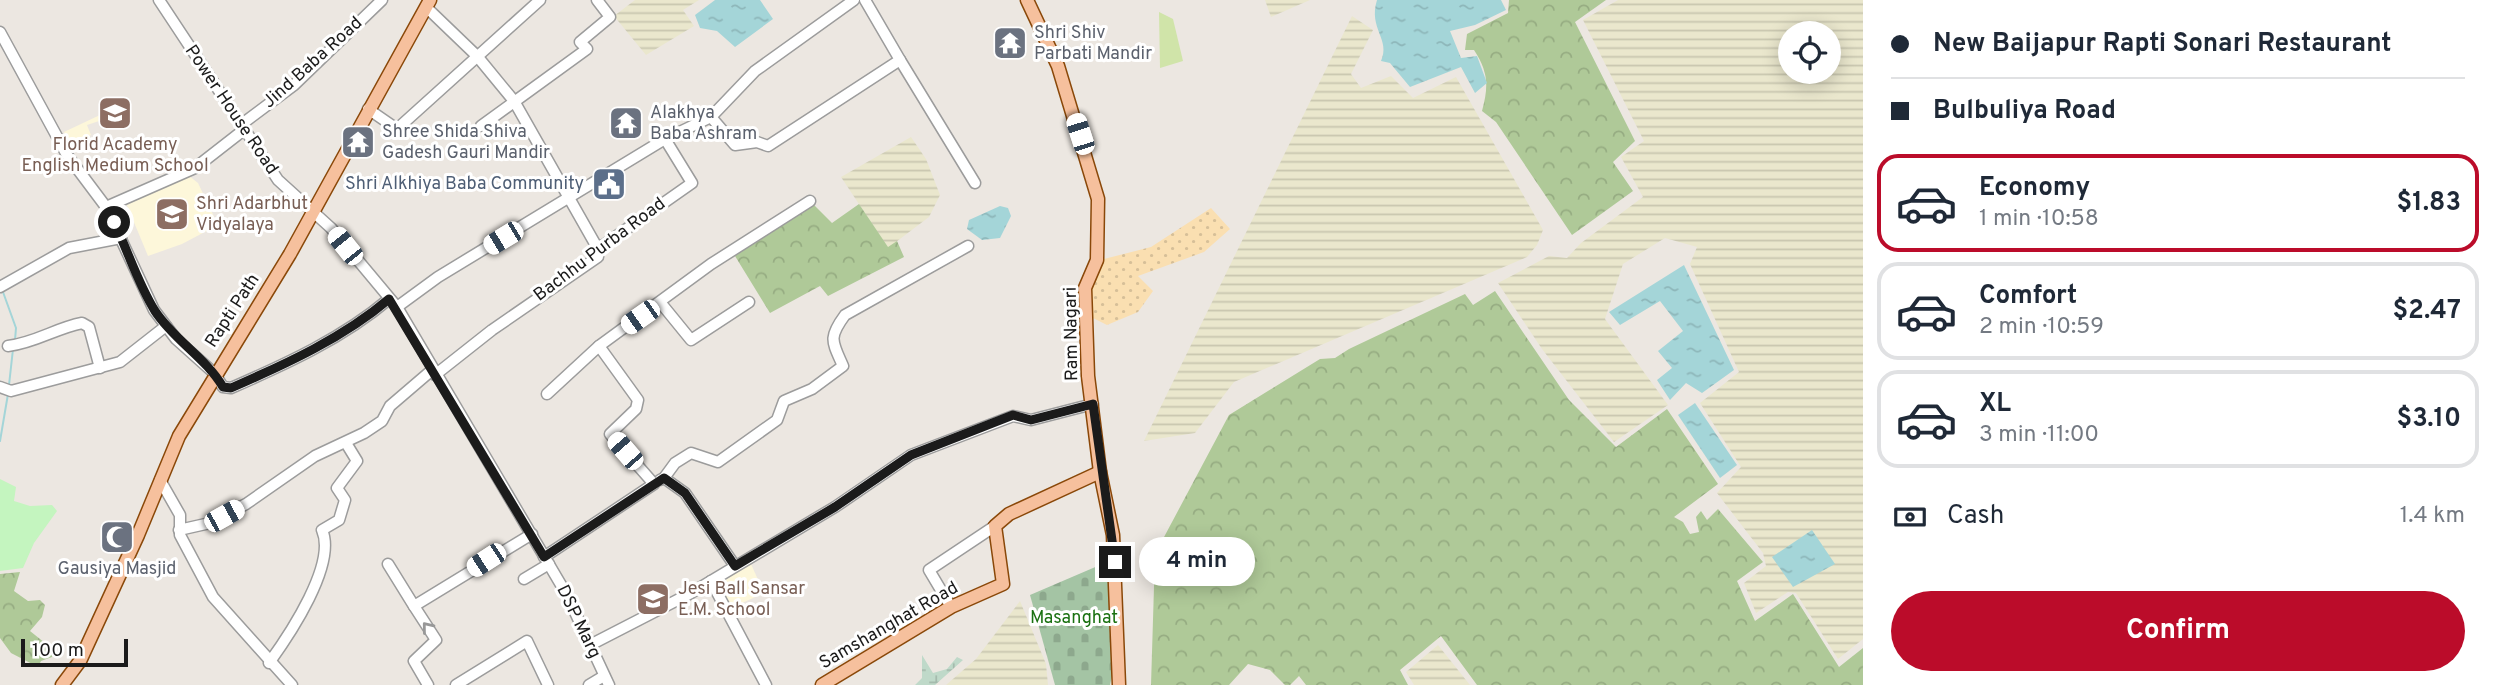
<!DOCTYPE html>
<meta charset="utf-8">
<style>
:root{--surface:#fff;--page:#f6f6f7;--text:#1f2937;--muted:#747a83;--line:#e0e1e3;--accent:#bb0c2a}
body{margin:0;font-family:Overpass,sans-serif;background:var(--page);color:var(--text);height:100vh;display:flex;flex-direction:column;font-size:26px;white-space:nowrap}
*{box-sizing:border-box;margin:0}
p{font-size:23px;color:var(--muted)}
.icon{flex:none;width:38px;height:38px;fill:none;stroke:currentColor;stroke-width:2;stroke-linecap:round;stroke-linejoin:round}
.map{position:relative;flex:1;overflow:hidden}
.panel{display:flex;flex-direction:column;background:var(--surface);width:630px}
.panel>*{flex:none}
.top-card{display:grid;align-content:center;height:154px;padding:0 28px;background:var(--surface)}
.fabs{position:absolute;left:1778px;top:21px;display:grid;gap:14px}
.fabs a{display:grid;place-items:center;width:63px;height:63px;border-radius:50%;background:var(--surface);box-shadow:0 4px 18px #0003;font-size:35px}
.scale{position:absolute;left:21px;bottom:18px;width:107px;box-sizing:border-box;padding-left:7px;border:4px solid #1b1b1b;border-top:0;font-size:19px;line-height:24px;white-space:nowrap;color:#1b1b1b;-webkit-text-stroke:5px #fff;paint-order:stroke}
.end{position:absolute;width:32px;height:32px;margin:-16px;border:9px solid #1b1b1b;background:#fff;box-shadow:0 0 0 4px #fff}
.from{border-radius:50%}
.bubble{position:absolute;height:49px;border-radius:24px;background:var(--surface);box-shadow:0 4px 18px #0003;font-size:23px;font-weight:700;line-height:49px;text-align:center}
.car{position:absolute;width:21px;height:42px;margin:-21px -10px;border-radius:9px;box-shadow:0 0 5px 2px #0007;background:linear-gradient(#fff 24%,#345 0 40%,#fff 0 76%,#345 0 86%,#fff 0)}
.top-card b{display:flex;align-items:center;gap:24px;height:66px;font-size:26px}
.top-card b+b{border-top:2px solid var(--line)}
.top-card i{width:18px;height:18px;background:var(--text)}
ul{padding:0;list-style:none}
li{display:flex;align-items:center;gap:21px;height:98px;margin:0 14px 10px;padding:0 14px;border:4px solid var(--line);border-radius:21px}
li div{flex:1}
li b{display:block;font-size:26px}
li em{font-style:normal;font-weight:700}
li.current{border-color:var(--accent)}
li>.icon{width:63px;height:63px;stroke-width:1.5}
.pay{display:flex;align-items:center;gap:18px;height:77px;padding:0 28px;font-size:26px}
.pay p{margin-inline-start:auto}
.action{display:flex;gap:14px;margin-top:auto;padding:14px 28px}
.action a{flex:1;height:80px;border-radius:42px;background:var(--accent);color:#fff;font-size:28px;font-weight:700;line-height:80px;text-align:center}
main{display:flex;flex:1;min-height:0}
.map>svg:first-child{display:block}
</style>
<main>
<div class="map">
<svg width="1863" height="685" viewBox="0 0 1863 685">
<defs>
<pattern id="farmland-rules" width="6" height="5" patternUnits="userSpaceOnUse" patternTransform="scale(1.75)"><rect width="6" height="5" fill="#eae7cd"/><path d="M0 2.5h6" fill="none" stroke="#c8c6af"/></pattern>
<pattern id="forest-crowns" width="20" height="18" patternUnits="userSpaceOnUse" patternTransform="scale(1.75)"><rect width="20" height="18" fill="#afc998"/><path d="M2 6a3 3 0 1 1 6 0M12 15a3 3 0 1 1 6 0" fill="none" stroke="#96ac82"/></pattern>
<pattern id="wetland-marsh" width="20" height="14" patternUnits="userSpaceOnUse" patternTransform="scale(1.75)"><rect width="20" height="14" fill="#bfd9c9"/><path d="M1 5h8M5 5V1M11 12h8M15 12V8" fill="none" stroke="#a4baac"/></pattern>
<pattern id="sand-dots" width="8" height="8" patternUnits="userSpaceOnUse" patternTransform="scale(1.75)"><rect width="8" height="8" fill="#fadfb1"/><path d="M2 2h.1M6 6h.1" fill="none" stroke="#d6bf98" stroke-width="1.8" stroke-linecap="round"/></pattern>
<pattern id="cemetery-stones" width="16" height="16" patternUnits="userSpaceOnUse" patternTransform="scale(1.75)"><rect width="16" height="16" fill="#a4c4a4"/><path d="M2 7V4a2 2 0 0 1 4 0v3zM10 15v-3a2 2 0 0 1 4 0v3z" fill="#8da88d"/></pattern>
<pattern id="water-ripples" width="26" height="14" patternUnits="userSpaceOnUse" patternTransform="scale(1.75)"><rect width="26" height="14" fill="#a4d5d8"/><path d="M2 4q2-2 4 0t4 0M15 11q2-2 4 0t4 0" fill="none" stroke="#8db6b9"/></pattern>
</defs>
<rect width="100%" height="100%" fill="#ece7e1"/>
<g fill="#fdf7da">
<polygon points="100,115 102,120 87,125 91,135 70,144 64,132"/>
<polygon points="188,175 198,183 218,225 182,244 148,256 126,203"/>
<polygon points="751,564 764,593 729,609 716,586"/>
</g>
<g fill="url(#farmland-rules)" fill-rule="evenodd">
<polygon points="635,0 699,0 683,10 694,26 646,55 614,16"/>
<polygon points="1265,0 1310,0 1271,17"/>
<path d="M1618,0H1863V639L1838,659L1796,593L1788,592L1756,613L1744,583L1766,566L1763,553L1717,493L1741,467L1700,403L1739,372L1690,264L1697,247L1665,238L1623,264L1605,319L1668,405L1614,442L1542,349L1498,283L1549,256L1567,258L1581,243L1643,197L1621,157L1644,141L1583,20ZM1790,33H1829V72H1790Z"/>
<polygon points="1352,16 1373,30 1351,74 1361,88 1391,76 1413,98 1456,77 1543,230 1537,245 1527,257 1234,382 1195,433 1144,441"/>
<polygon points="911,137 926,159 940,195 929,217 888,248 841,177"/>
<polygon points="1020,601 1046,664 1048,685 946,685 976,659"/>
<polygon points="1438,645 1470,685 1414,685 1406,672"/>
</g>
<polygon fill="#d0e4a9" points="1159,12 1173,19 1183,61 1160,68"/>
<g fill="url(#forest-crowns)">
<path d="M1509,0H1606L1575,22L1635,141L1613,162L1633,191L1572,235L1496,122L1482,111C1489,86 1488,71 1474,50H1465L1467,34L1508,13Z"/>
<polygon points="810,201 832,223 859,204 888,247 897,241 904,257 828,296 820,286 770,313 735,256"/>
<polygon points="1495,291 1569,400 1616,447 1667,409 1718,484 1674,517 1683,522 1690,534 1699,532 1696,517 1701,511 1707,520 1718,509 1763,562 1737,581 1755,621 1793,594 1839,667 1863,648 1863,685 1477,685 1441,636 1400,670 1408,685 1306,685 1299,676 1290,685 1285,685 1270,670 1248,664 1229,685 1151,685 1155,554 1229,415 1320,359 1335,358 1349,349 1465,294 1473,305"/>
<polygon points="20,572 14,591 28,601 40,600 45,605 42,617 30,631 55,651 52,657 41,661 38,667 11,653 0,638 0,574"/>
</g>
<polygon fill="url(#wetland-marsh)" points="922,655 933,673 947,669 957,657 963,660 935,685 915,685 922,678"/>
<polygon fill="url(#sand-dots)" points="1211,208 1230,229 1204,252 1138,276 1153,291 1138,312 1107,325 1091,317 1087,281 1093,283 1104,259 1151,247"/>
<polygon fill="url(#cemetery-stones)" points="1107,562 1114,667 1110,685 1055,685 1030,595"/>
<polygon fill="#c4f5bf" points="0,479 16,487 14,501 30,506 52,505 57,511 34,543 23,568 0,571"/>
<g fill="url(#water-ripples)">
<polygon points="715,0 760,0 773,19 735,47 717,31 700,28 695,15"/>
<path d="M1377,0H1501L1506,10L1475,25L1450,31L1461,58L1477,56L1487,83L1475,93L1461,67L1410,87L1390,63L1381,61C1391,39 1368,29 1377,0Z"/>
<polygon points="1000,206 1008,208 1011,216 1000,238 982,240 967,229 969,220"/>
<polygon points="1684,265 1734,370 1702,393 1686,383 1670,400 1657,380 1672,368 1658,351 1683,331 1660,301 1620,325 1609,312"/>
<polygon points="1695,403 1737,465 1720,478 1678,415"/>
<polygon points="1812,530 1835,564 1793,587 1772,557"/>
</g>
<g fill="none" stroke-linecap="round" stroke-linejoin="round">
<g stroke="#a4d5d8" stroke-width="2">
<polyline points="3,292 16,328 15,340"/>
<polyline points="9,385 13,349"/>
<polyline points="0,441 8,394"/>
</g>
<g stroke="#9c9c9c" stroke-width="13">
<g id="minor">
<polyline points="159,0 278,180 331,228 397,307 567,595 609,685"/>
<polyline points="426,7 477,56 514,101 598,249"/>
<path d="M0,32L67,155L106,207L154,310L176,339L214,373L223,387L231,388C286,364 343,338 389,299"/>
<polyline points="900,60 975,183"/>
<polyline points="368,109 397,129 540,0"/>
<polyline points="711,117 735,145 757,142 768,146 900,60 865,0"/>
<polyline points="242,124 294,85 382,0"/>
<polyline points="481,126 587,49 580,42 610,17 597,0"/>
<polyline points="106,207 195,168 245,129"/>
<polyline points="0,287 69,248 121,238"/>
<polyline points="660,302 691,340 749,302"/>
<polyline points="397,307 438,277 665,139 711,117 755,71 854,0"/>
<path d="M8,346C35,343 56,328 82,323L89,327L100,368"/>
<polyline points="435,375 492,330 598,257 598,249 692,183 665,139"/>
<polyline points="0,387 11,391 120,362 166,326"/>
<polyline points="547,394 599,346"/>
<path d="M664,478L675,463L691,453L718,462L777,420L784,401L812,389L843,366C832,341 828,338 845,315L968,246"/>
<polyline points="160,480 180,515 180,535 213,597 292,685"/>
<polyline points="660,480 664,478 685,493 735,566"/>
<polyline points="179,530 210,523 246,504 315,456 364,433 382,421 390,406 432,370"/>
<polyline points="544,557 654,484 610,434 636,409 638,400 599,346 711,264 810,201"/>
<polyline points="388,564 414,606 532,534"/>
<polyline points="524,579 549,564"/>
<polyline points="711,581 766,685"/>
<polyline points="414,606 436,640 414,661 428,685"/>
<polyline points="951,607 929,570 995,526"/>
<polyline points="590,645 691,593 835,507 911,455 1013,416 1031,420 1093,404"/>
<path d="M269,663C290,634 337,564 322,530L339,520L345,500L337,488L357,461L346,443"/>
<polyline points="456,685 527,641 548,685"/>
<polyline points="589,685 604,676"/>
</g>
</g>
<g stroke="#8a4809" stroke-width="15">
<g id="major">
<polyline points="1027,0 1058,66 1098,199 1097,260 1085,288 1088,376 1100,472 1113,535 1119,685"/>
<polyline points="62,685 80,661 138,535 179,436 290,254 430,0"/>
<polyline points="822,685 951,607 1003,584 995,526 1009,514 1100,472"/>
</g>
</g>
<use href="#minor" stroke="#fff" stroke-width="10"/>
<use href="#major" stroke="#f6c09d" stroke-width="12"/>
</g>
<defs><path id="oneway-chevron" d="M-2-3.5L2.5 0L-2 3.5" fill="none" stroke-width="1.6" stroke-linecap="round" stroke-linejoin="round" transform="scale(1.75)"/></defs>
<use stroke="#989898" href="#oneway-chevron" transform="translate(427 627) rotate(-129)"/>
<g fill="none" stroke-linecap="round" stroke-linejoin="round">
<path stroke="#1b1b1b" stroke-width="9" d="M114,222C128,251 138,284 155,311C174,340 206,358 223,387L231,388C286,364 343,338 389,299L544,557L664,478L685,493L735,566L835,507L911,455L1013,415L1031,420L1093,404L1115,562"/>
</g>
<defs>
<g id="temple-square" transform="scale(1.75)"><rect x="-9" y="-9" width="18" height="18" rx="4" fill="#6b7280" stroke="#fff"/><path d="M0-6L5-2H3V0L6.5 2.5H4V6H1.5V3h-3V6H-4V2.5H-6.5L-3 0V-2H-5Z" fill="#fff"/></g>
<g id="school-square" transform="scale(1.75)"><rect x="-9" y="-9" width="18" height="18" rx="4" fill="#8d6e63" stroke="#fff"/><path d="M0-5L7-2L0 1L-7-2ZM-4 1L0 2.5L4 1V4Q0 6-4 4Z" fill="#fff"/></g>
<g id="civic-square" transform="scale(1.75)"><rect x="-9" y="-9" width="18" height="18" rx="4" fill="#5c6f8a" stroke="#fff"/><path d="M-.6-6.5H3V-4.5H.6V-3L4-1V1h2V6H-6V1h2V-1L-.6-3ZM-1.2 2.5V6h2.4V2.5Z" fill="#fff"/></g>
<g id="mosque-square" transform="scale(1.75)"><rect x="-9" y="-9" width="18" height="18" rx="4" fill="#6b7280" stroke="#fff"/><path d="M3.5-4.9A6 6 0 1 0 3.5 4.9A5 5 0 1 1 3.5-4.9Z" fill="#fff"/></g>
</defs>
<g fill-rule="evenodd">
<use href="#temple-square" x="1010" y="43"/>
<use href="#school-square" x="115" y="113"/>
<use href="#temple-square" x="626" y="123"/>
<use href="#temple-square" x="358" y="142"/>
<use href="#civic-square" x="609" y="184"/>
<use href="#school-square" x="172" y="214"/>
<use href="#mosque-square" x="117" y="537"/>
<use href="#school-square" x="653" y="599"/>
</g>
<g text-anchor="middle" dominant-baseline="central" stroke-width="6" stroke-linejoin="round" paint-order="stroke">
<g font-size="18" fill="#5b616d" stroke="#fff" text-anchor="start">
<text x="1034" y="33">Shri Shiv<tspan x="1034" dy="21">Parbati Mandir</tspan></text>
<text x="650" y="113">Alakhya<tspan x="650" dy="21">Baba Ashram</tspan></text>
<text x="382" y="132">Shree Shida Shiva<tspan x="382" dy="21">Gadesh Gauri Mandir</tspan></text>
<text x="117" y="569" text-anchor="middle">Gausiya Masjid</text>
</g>
<g font-size="18" fill="#1b1b1b" stroke="#fff">
<text transform="translate(313 63) rotate(-42)">Jind Baba Road</text>
<text transform="translate(231 110) rotate(56)">Power House Road</text>
<text transform="translate(600 250) rotate(-37)">Bachhu Purba Road</text>
<text transform="translate(233 311) rotate(-57)">Rapti Path</text>
<text transform="translate(1072 334) rotate(-91)">Ram Nagari</text>
<text transform="translate(578 622) rotate(64)">DSP Marg</text>
<text transform="translate(889 626) rotate(-30)">Samshanghat Road</text>
</g>
<g font-size="18" fill="#785e54" stroke="#fff" text-anchor="start">
<text x="115" y="145" text-anchor="middle">Florid Academy<tspan x="115" dy="21">English Medium School</tspan></text>
<text x="196" y="204">Shri Adarbhut<tspan x="196" dy="21">Vidyalaya</tspan></text>
<text x="678" y="589">Jesi Ball Sansar<tspan x="678" dy="21">E.M. School</tspan></text>
</g>
<g font-size="18" fill="#4e5e75" stroke="#fff" text-anchor="end">
<text x="584" y="184">Shri Alkhiya Baba Community</text>
</g>
<g font-size="18" fill="#1a7111" stroke="#fff">
<text x="1074" y="618">Masanghat</text>
</g>
</g>
</svg>
<div class="fabs">
<a><svg class="icon" aria-label="locate" viewBox="0 0 24 24"><circle cx="12" cy="12" r="6"/><path d="M12 2v4M12 18v4M2 12h4M18 12h4"/></svg></a>
</div>
<div class="scale">100 m</div>
<i class="end from" style="left:114px;top:222px"></i>
<i class="end" style="left:1115px;top:562px"></i>
<div class="bubble" style="left:1139px;top:537px;width:116px">4 min</div>
<i class="car" style="left:1080px;top:134px;rotate:342deg"></i>
<i class="car" style="left:503px;top:238px;rotate:239deg"></i>
<i class="car" style="left:345px;top:246px;rotate:321deg"></i>
<i class="car" style="left:640px;top:317px;rotate:235deg"></i>
<i class="car" style="left:625px;top:451px;rotate:319deg"></i>
<i class="car" style="left:224px;top:516px;rotate:61deg"></i>
<i class="car" style="left:486px;top:560px;rotate:237deg"></i>
</div>
<section class="panel">
<div class="top-card">
<b><i class="from"></i>New Baijapur Rapti Sonari Restaurant</b>
<b><i></i>Bulbuliya Road</b>
</div>
<ul>
<li class="current"><svg class="icon" aria-label="car" viewBox="0 0 24 24"><path d="M5 17H2v-5l4-1 3-4h7l3 4 3 1v5h-3M9 17h6M6 11h13"/><circle cx="7" cy="17" r="2"/><circle cx="17" cy="17" r="2"/></svg><div><b>Economy</b><p>1 min · 10:58</p></div><em>$1.83</em></li>
<li><svg class="icon" aria-label="car" viewBox="0 0 24 24"><path d="M5 17H2v-5l4-1 3-4h7l3 4 3 1v5h-3M9 17h6M6 11h13"/><circle cx="7" cy="17" r="2"/><circle cx="17" cy="17" r="2"/></svg><div><b>Comfort</b><p>2 min · 10:59</p></div><em>$2.47</em></li>
<li><svg class="icon" aria-label="car" viewBox="0 0 24 24"><path d="M5 17H2v-5l4-1 3-4h7l3 4 3 1v5h-3M9 17h6M6 11h13"/><circle cx="7" cy="17" r="2"/><circle cx="17" cy="17" r="2"/></svg><div><b>XL</b><p>3 min · 11:00</p></div><em>$3.10</em></li>
</ul>
<div class="pay"><svg class="icon" aria-label="cash" viewBox="0 0 24 24"><path d="M3 7h18v10H3z"/><circle cx="12" cy="12" r="2"/></svg>Cash<p>1.4 km</p></div>
<div class="action"><a>Confirm</a></div>
</section>
</main>
